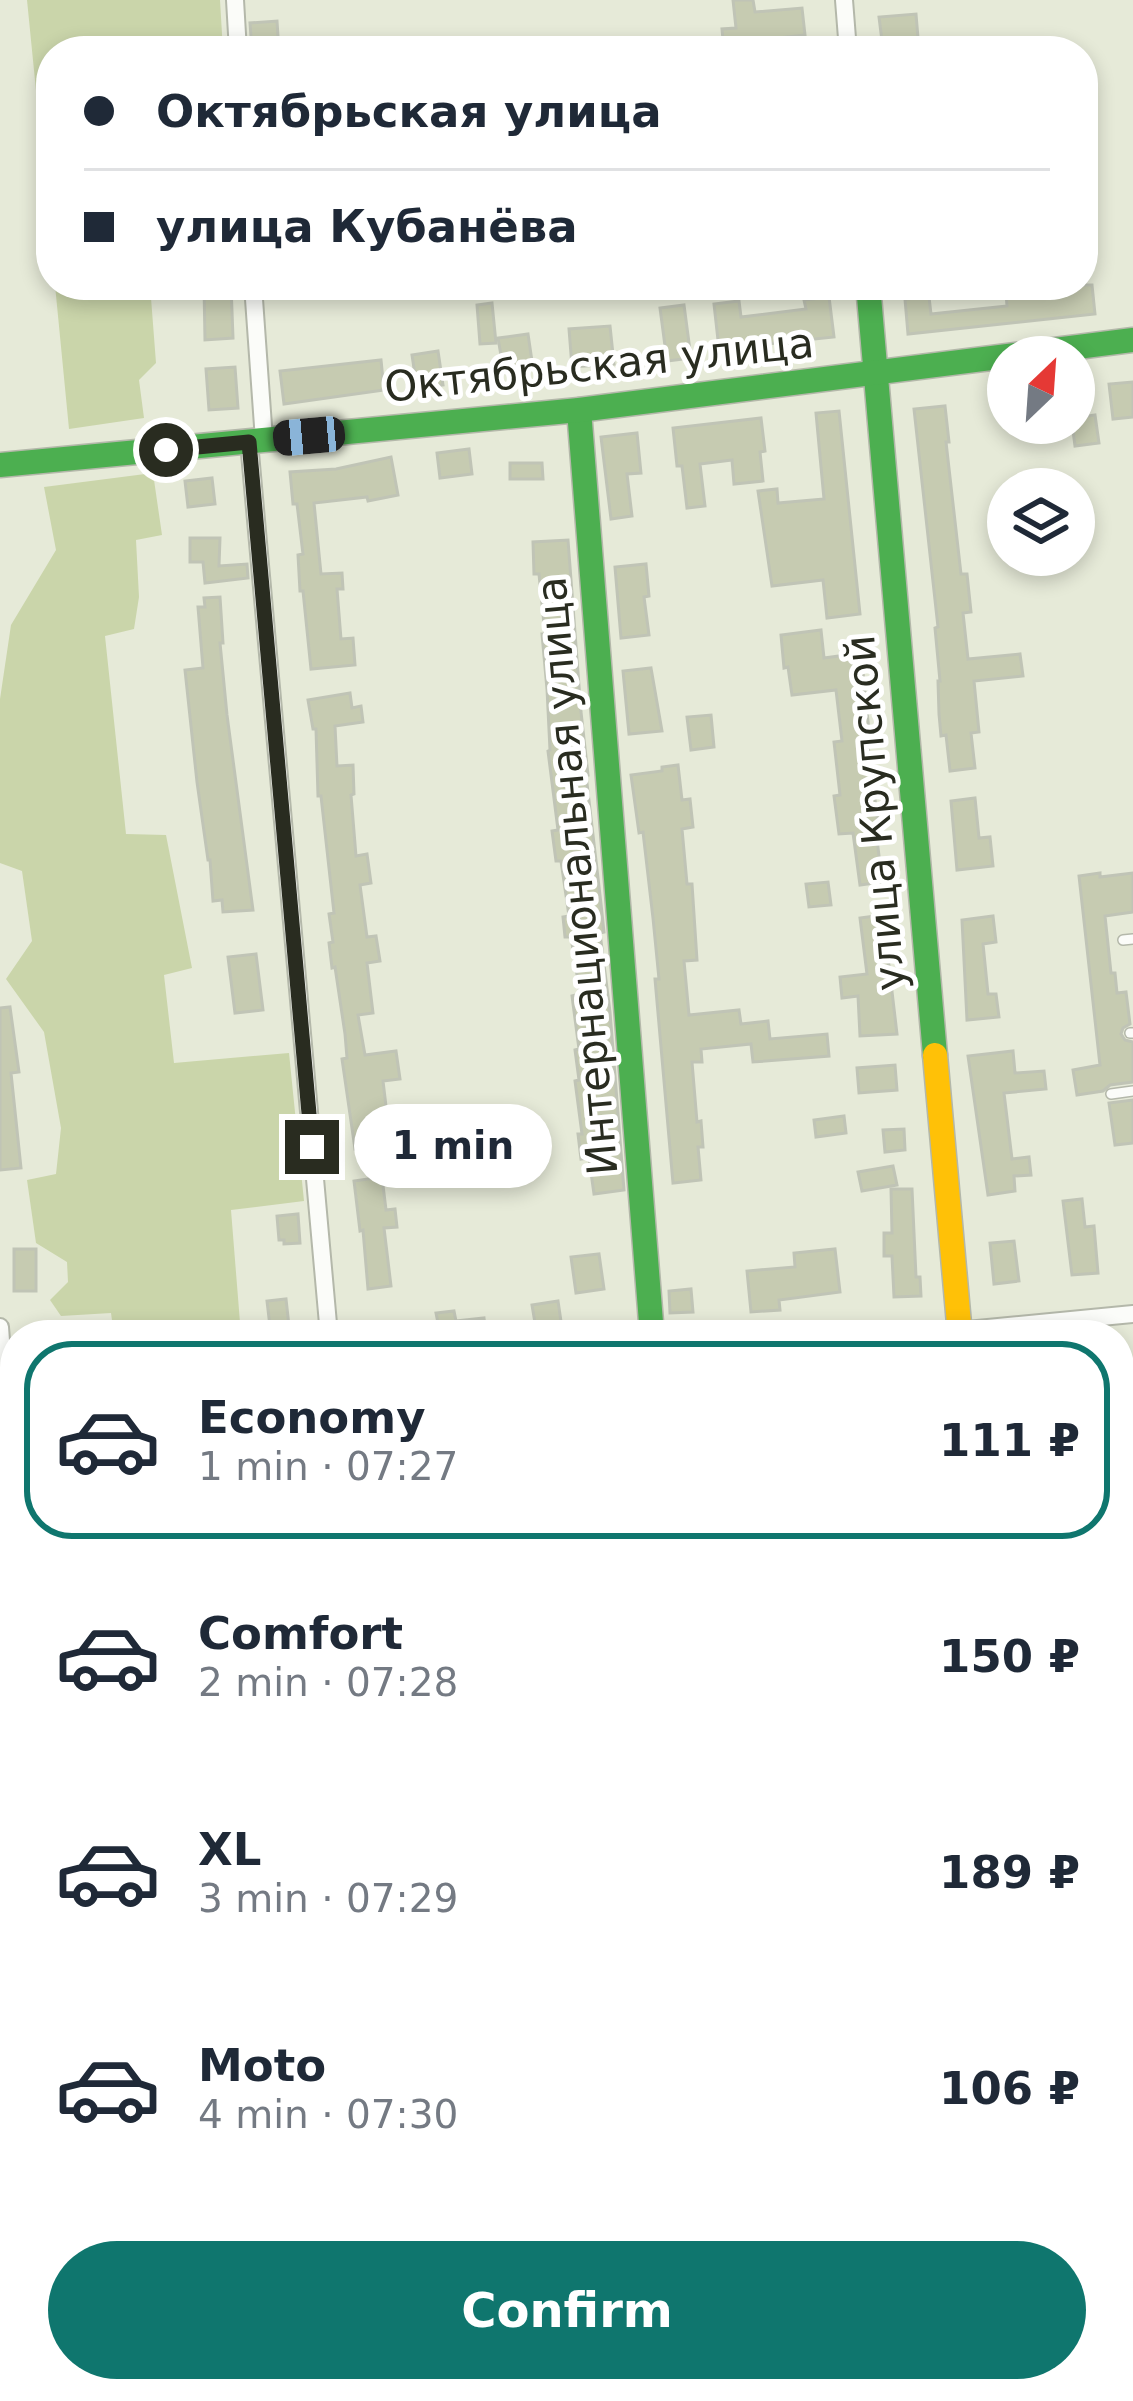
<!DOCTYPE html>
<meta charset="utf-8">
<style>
:root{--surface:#fff;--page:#f6f6f7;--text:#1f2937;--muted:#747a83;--line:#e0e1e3;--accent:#0f766e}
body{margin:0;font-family:"DejaVu Sans",sans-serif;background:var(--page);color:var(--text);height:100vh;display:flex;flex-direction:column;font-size:45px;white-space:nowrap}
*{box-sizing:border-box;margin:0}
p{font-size:39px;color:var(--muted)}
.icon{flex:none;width:66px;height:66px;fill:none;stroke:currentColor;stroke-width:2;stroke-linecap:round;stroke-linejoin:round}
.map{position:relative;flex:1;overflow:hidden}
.sheet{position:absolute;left:0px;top:1320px;width:1134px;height:1083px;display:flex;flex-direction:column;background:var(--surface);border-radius:48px 48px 0 0;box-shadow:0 6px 18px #0003}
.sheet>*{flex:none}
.guide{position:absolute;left:36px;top:36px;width:1062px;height:264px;border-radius:48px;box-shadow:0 6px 18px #0003;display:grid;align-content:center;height:264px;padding:0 48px;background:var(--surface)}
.needle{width:78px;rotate:25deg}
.buttons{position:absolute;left:987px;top:336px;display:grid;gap:24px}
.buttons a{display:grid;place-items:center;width:108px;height:108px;border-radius:50%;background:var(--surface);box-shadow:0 6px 18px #0003;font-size:60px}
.end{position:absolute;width:54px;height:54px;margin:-27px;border:15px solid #292c20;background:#fff;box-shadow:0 0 0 6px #fff}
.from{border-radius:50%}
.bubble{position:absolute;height:84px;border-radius:42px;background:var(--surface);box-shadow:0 6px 18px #0003;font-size:39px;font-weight:700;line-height:84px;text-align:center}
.car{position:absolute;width:36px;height:72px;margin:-36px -18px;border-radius:15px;box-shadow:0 0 9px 3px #0007;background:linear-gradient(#222 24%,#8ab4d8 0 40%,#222 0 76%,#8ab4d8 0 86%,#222 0)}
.guide b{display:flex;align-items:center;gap:42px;height:114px;font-size:45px}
.guide b+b{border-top:3px solid var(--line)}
.guide i{width:30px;height:30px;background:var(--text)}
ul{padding:21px 0 0;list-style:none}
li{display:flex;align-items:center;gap:36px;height:198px;margin:0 24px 18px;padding:0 24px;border:6px solid transparent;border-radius:48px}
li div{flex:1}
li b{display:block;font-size:45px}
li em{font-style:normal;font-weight:700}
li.selected{border-color:var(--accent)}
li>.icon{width:108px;height:108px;stroke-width:1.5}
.cta{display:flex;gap:24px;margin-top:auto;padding:24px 48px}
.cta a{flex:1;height:138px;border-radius:72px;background:var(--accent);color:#fff;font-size:48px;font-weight:700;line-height:138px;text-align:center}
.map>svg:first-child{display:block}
</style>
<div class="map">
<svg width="1133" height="2401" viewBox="0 0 1133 2401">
<rect width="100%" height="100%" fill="#e6ead8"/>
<g fill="#cad5aa">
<polygon points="27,0 220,0 223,51 51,51 51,241"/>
<polygon points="55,285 150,285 156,363 139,380 144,418 69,429"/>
<polygon points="153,473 162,535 136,540 139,597 134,629 105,636 126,834 166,835 192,968 164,975 174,1063 289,1053 304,1201 231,1210 241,1335 114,1335 111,1313 61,1316 50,1300 68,1282 67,1262 36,1243 27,1180 56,1174 61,1128 44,1032 6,979 32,941 22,871 0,863 0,699 11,625 56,550 44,487"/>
</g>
<g fill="#c6cbb1" stroke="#c0c4b6" stroke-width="3">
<polygon points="733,0 753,0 755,12 802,8 805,35 743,42 744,51 724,51 722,29 736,28"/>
<polygon points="916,14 918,38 882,41 879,17"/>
<polygon points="277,21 279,51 252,51 250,23"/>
<polygon points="204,285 231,285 233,338 205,340"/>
<polygon points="1062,285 1092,285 1095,314 908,334 905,299 929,297 931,314 1007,306 1006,293"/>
<polygon points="829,297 834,337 719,349 714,304 739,301 741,317 806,309 804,300"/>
<polygon points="492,303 496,343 480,344 477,305"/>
<polygon points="684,305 691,358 667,361 660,308"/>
<polygon points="610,326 614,364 572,367 569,329"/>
<polygon points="528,334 533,368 504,373 498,338"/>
<polygon points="438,351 443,385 417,388 412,355"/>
<polygon points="381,360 384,390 284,404 280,371"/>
<polygon points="235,367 238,408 209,410 206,369"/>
<polygon points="1133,382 1133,417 1113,419 1109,384"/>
<polygon points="945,406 949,442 946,442 961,574 967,574 971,612 963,613 968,659 1020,654 1023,676 974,681 979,732 971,733 975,768 950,771 946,735 941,736 939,714 938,681 940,681 935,628 938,627 914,409"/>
<polygon points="839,411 860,614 827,618 823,580 772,586 758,491 777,489 778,503 824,499 816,413"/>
<polygon points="1095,415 1099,443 1075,446 1072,423 1074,418"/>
<polygon points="761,418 765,451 760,452 763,481 734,484 732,460 700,464 705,506 687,508 682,466 677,466 673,428"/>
<polygon points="637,433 641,473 627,474 632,516 611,519 601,437"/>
<polygon points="469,449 472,474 440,478 437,453"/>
<polygon points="391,457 398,495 368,501 367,497 314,503 321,574 342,573 343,589 337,589 341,639 353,638 355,665 311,669 303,591 300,591 298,555 303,554 297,504 293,504 290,472 336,469"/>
<polygon points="510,463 542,463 543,479 510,479"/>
<polygon points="212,478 215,504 188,507 185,481"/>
<polygon points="190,538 220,538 219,566 247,564 248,578 205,583 203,562 190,562"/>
<polygon points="568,540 581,712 588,775 586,775 601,904 604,932 600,933 610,1012 624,1190 594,1194 589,1158 581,1159 578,1134 582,1134 575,1081 579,1080 575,1050 579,1049 572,996 580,994 571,937 565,937 563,917 569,916 561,861 556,861 552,831 558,830 548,751 550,750 547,689 542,634 545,634 539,574 534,574 533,542"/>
<polygon points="646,564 649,596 644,597 649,635 621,638 615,567"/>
<polygon points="220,597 223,643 220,643 227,715 253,910 223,912 222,900 213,901 210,860 208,860 197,782 185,670 203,668 198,607 205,607 204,598"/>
<polygon points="821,630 824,658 861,653 869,731 866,731 879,830 876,830 882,882 860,885 853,833 839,834 834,796 840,795 834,742 842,741 836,690 792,695 788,667 784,668 781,635"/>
<polygon points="651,668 662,731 629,734 623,671"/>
<polygon points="350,693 352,708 361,706 363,722 335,726 337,766 353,765 354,794 351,795 356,856 367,854 371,883 360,885 367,937 376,936 380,961 367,963 373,1013 358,1015 365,1055 396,1051 400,1079 383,1081 388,1123 371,1126 374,1146 355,1149 342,1059 347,1058 345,1034 335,967 332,968 329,943 333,942 329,914 334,913 321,796 318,796 316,729 313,729 308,700"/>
<polygon points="711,715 714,747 691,750 687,717"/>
<polygon points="678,765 682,800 690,799 693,827 682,829 687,884 692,884 697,960 684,961 689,1015 739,1010 741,1024 768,1021 770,1039 827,1034 829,1056 753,1062 751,1044 701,1049 702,1062 692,1062 697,1122 701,1121 703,1147 698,1147 701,1180 673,1183 655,979 659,979 653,918 643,832 639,833 631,775 662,771 662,767"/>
<polygon points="975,798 979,838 990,837 993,866 957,870 951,801"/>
<polygon points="1100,873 1100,877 1133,873 1133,912 1105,916 1111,973 1115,973 1117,993 1126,992 1130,1024 1123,1028 1121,1034 1125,1040 1133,1042 1133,1082 1110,1085 1103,1091 1077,1095 1073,1070 1100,1065 1079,876"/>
<polygon points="828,882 831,905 809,907 806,884"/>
<polygon points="883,915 897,1034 860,1036 858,996 842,998 840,977 867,974 860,918"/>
<polygon points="993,916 996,942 983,944 988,994 996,994 999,1017 967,1020 962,920"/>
<polygon points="256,954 263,1010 235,1013 228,957"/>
<polygon points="10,1007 19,1072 11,1073 21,1168 0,1170 0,1008"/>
<polygon points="1013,1051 1015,1073 1044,1071 1046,1089 1004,1093 1012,1159 1029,1157 1031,1175 1014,1176 1015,1191 988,1195 968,1056"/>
<polygon points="895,1065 897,1090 859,1093 857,1068"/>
<polygon points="1133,1100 1133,1143 1115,1145 1109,1103"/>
<polygon points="844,1116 846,1133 816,1137 814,1120"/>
<polygon points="904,1129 905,1150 885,1152 883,1130"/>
<polygon points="893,1166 897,1185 862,1191 858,1172"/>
<polygon points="382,1177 386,1210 395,1209 397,1227 384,1228 391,1286 368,1289 363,1230 360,1231 354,1181"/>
<polygon points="891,1189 912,1189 916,1277 920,1277 921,1296 894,1297 892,1256 884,1256 884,1233 892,1233"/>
<polygon points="1082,1199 1085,1227 1094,1226 1098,1273 1072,1275 1063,1201"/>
<polygon points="298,1214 300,1243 284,1244 284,1240 279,1240 277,1216"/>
<polygon points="1014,1241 1019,1281 994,1284 990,1243"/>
<rect x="14" y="1249" width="22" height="42"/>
<polygon points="835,1249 840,1292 779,1300 780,1310 751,1312 747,1271 795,1267 794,1253"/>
<polygon points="599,1254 604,1289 576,1293 571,1257"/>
<polygon points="691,1289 693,1312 670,1313 669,1291"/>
<polygon points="286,1299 290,1335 271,1335 267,1301"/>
<polygon points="558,1301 563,1335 537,1335 532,1305"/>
<polygon points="454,1311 456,1321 484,1318 486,1335 430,1335 429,1324 438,1323 436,1313"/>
<polygon points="11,1778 15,1816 15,1876 0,1877 0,1779"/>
<polygon points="15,2046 15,2080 0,2081 0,2048"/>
</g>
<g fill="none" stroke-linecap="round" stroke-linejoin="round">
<g stroke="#b4b8aa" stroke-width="12">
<g id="lane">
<polyline points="1123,940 1133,939"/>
<polyline points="1130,1033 1133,1033"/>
<polyline points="1111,1094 1133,1091"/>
<polyline points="1041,2388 1043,2401"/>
</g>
</g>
<g stroke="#b4b8aa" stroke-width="20">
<g id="street">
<polyline points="235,0 238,51"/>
<polyline points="844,0 848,51"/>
<polyline points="253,285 264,440"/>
<polyline points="249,442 329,1335"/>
<polyline points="0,1327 15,1528"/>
<polyline points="915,1335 1133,1314"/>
<polyline points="1119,1783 1133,1782"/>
<polyline points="0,1921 15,1919"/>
<polyline points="1119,2249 1133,2248"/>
<polyline points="91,2388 94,2401"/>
<polyline points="0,2396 49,2388"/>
<polyline points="1131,2401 1133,2401"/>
</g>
</g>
<g stroke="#b4b8aa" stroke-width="27">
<g id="fast">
<polyline points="868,285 935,1055"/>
<polyline points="579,410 652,1335"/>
<polyline points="0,465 579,410 1133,340"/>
</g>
</g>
<g stroke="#b4b8aa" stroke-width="27">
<polyline id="slow" points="935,1055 960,1335"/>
</g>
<use href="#lane" stroke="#fbfcf9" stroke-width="9"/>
<use href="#street" stroke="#fbfcf9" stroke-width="16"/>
<use href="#fast" stroke="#4caf50" stroke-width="24"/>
<use href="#slow" stroke="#ffc107" stroke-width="24"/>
</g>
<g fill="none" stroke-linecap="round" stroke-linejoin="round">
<polyline stroke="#292c20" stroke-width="15" points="166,450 249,442 312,1147"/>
</g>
<g text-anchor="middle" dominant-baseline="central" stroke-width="10" stroke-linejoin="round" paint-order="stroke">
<g font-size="42" fill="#292c20" stroke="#fff">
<text transform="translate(599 365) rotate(-6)">Октябрьская улица</text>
<text transform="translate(875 813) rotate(-95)">улица Крупской</text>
<text transform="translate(577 876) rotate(-95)">Интернациональная улица</text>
</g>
</g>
</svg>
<div class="buttons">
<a><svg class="needle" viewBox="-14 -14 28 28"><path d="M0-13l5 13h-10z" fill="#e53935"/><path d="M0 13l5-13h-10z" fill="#747a83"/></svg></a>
<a><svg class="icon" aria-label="layers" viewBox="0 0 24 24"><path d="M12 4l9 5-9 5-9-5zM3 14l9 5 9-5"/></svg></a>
</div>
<i class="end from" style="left:166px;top:450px"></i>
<i class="end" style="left:312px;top:1147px"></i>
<div class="bubble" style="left:354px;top:1104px;width:198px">1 min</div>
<i class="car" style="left:309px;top:436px;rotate:265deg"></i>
<div class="guide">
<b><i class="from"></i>Октябрьская улица</b>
<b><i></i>улица Кубанёва</b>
</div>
<section class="sheet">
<ul>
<li class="selected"><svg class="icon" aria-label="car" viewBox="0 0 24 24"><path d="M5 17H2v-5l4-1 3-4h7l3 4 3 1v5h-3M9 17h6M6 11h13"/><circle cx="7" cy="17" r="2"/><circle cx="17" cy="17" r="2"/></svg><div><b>Economy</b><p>1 min · 07:27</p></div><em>111 ₽</em></li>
<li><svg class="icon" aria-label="car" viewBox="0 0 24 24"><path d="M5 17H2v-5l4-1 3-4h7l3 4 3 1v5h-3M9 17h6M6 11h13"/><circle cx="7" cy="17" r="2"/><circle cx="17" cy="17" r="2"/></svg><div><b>Comfort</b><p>2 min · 07:28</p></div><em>150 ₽</em></li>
<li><svg class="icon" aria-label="car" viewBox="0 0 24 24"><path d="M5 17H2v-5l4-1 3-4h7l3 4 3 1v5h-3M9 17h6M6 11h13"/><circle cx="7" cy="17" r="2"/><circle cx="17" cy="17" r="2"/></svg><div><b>XL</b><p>3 min · 07:29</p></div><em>189 ₽</em></li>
<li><svg class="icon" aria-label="car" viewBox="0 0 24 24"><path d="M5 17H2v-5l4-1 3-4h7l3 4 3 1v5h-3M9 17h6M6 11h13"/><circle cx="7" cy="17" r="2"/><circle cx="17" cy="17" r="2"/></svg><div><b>Moto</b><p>4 min · 07:30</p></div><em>106 ₽</em></li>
</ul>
<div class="cta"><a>Confirm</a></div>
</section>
</div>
